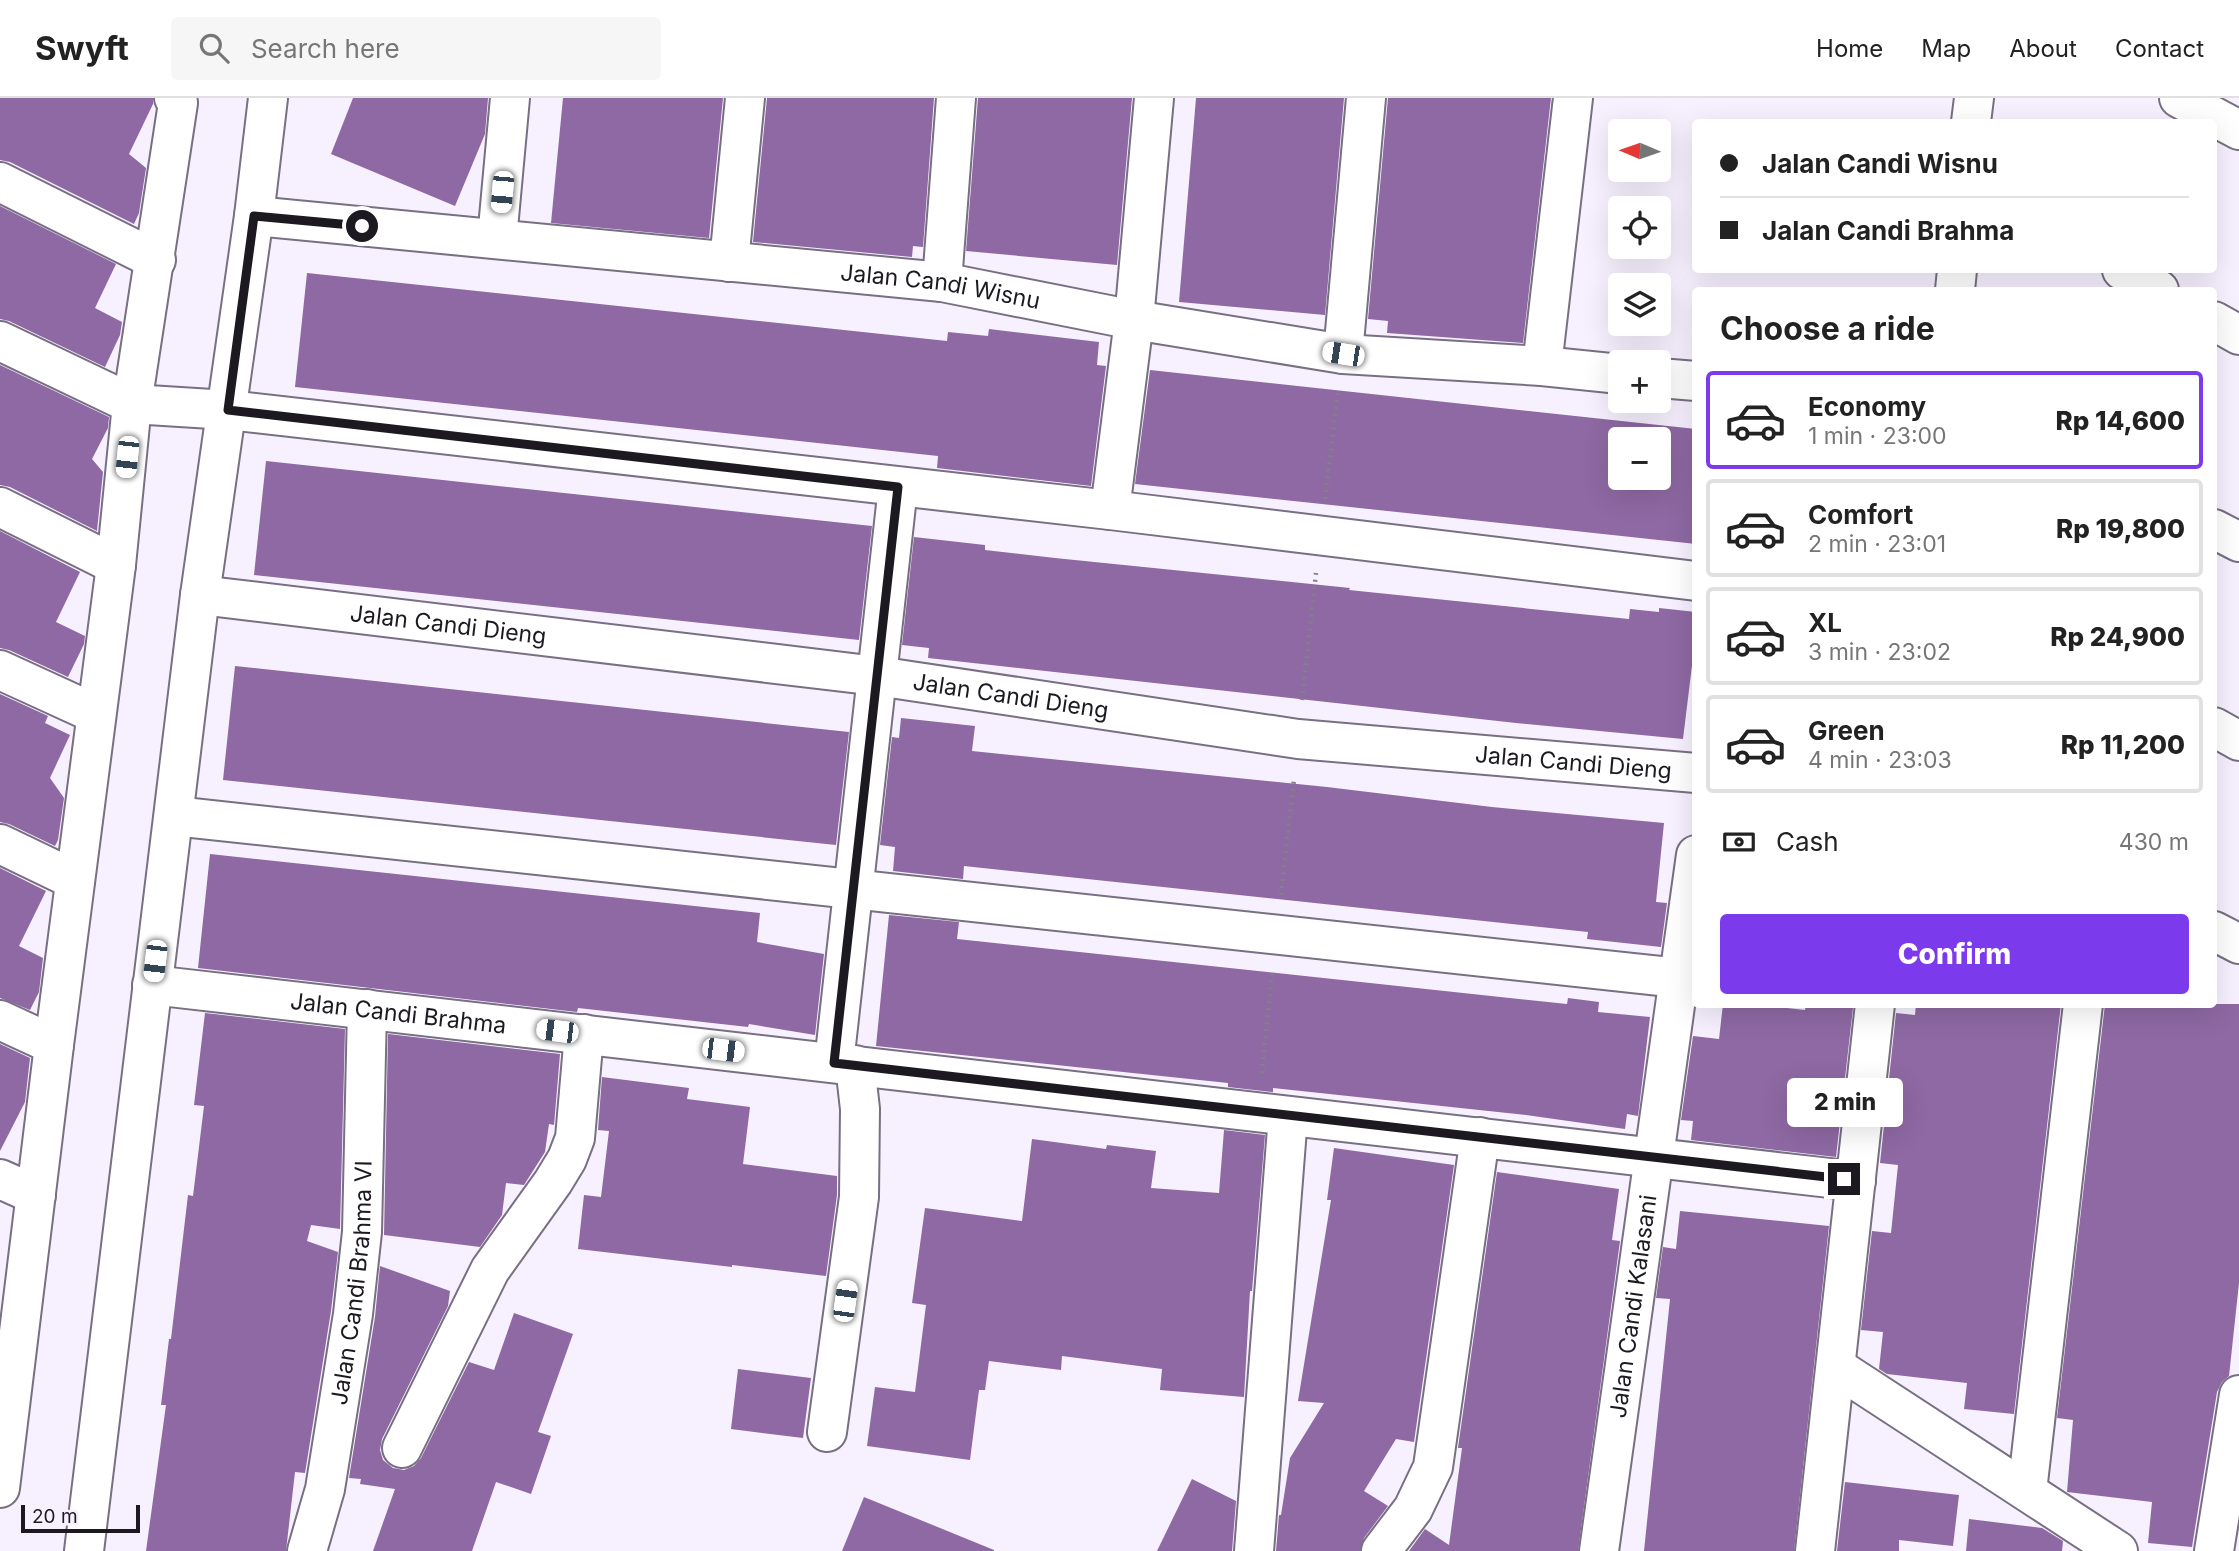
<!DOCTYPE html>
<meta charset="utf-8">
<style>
:root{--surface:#fff;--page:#f6f6f6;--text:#222;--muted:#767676;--line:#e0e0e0;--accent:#7c3aed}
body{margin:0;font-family:Inter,sans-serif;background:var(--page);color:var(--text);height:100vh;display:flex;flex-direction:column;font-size:26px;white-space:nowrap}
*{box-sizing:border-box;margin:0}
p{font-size:23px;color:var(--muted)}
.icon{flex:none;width:38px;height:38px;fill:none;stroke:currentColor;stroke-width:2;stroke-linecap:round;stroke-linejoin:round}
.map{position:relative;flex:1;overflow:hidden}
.side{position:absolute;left:1692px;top:189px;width:525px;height:721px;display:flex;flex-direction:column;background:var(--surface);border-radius:7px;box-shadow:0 7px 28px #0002}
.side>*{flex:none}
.guide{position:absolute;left:1692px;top:21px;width:525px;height:154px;border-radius:7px;box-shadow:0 7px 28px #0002;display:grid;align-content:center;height:154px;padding:0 28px;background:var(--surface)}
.needle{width:46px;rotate:272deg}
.controls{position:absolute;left:1608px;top:21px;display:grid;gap:14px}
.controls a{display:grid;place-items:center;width:63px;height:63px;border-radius:7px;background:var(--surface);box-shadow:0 7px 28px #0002;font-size:35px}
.scale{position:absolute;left:21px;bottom:18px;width:119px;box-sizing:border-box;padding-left:7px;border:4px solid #1d1921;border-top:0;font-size:19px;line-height:24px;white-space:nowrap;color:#1d1921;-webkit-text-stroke:5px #f7f1ff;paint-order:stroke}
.end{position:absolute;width:32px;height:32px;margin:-16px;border:9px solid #1d1921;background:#fff;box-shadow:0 0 0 4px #fff}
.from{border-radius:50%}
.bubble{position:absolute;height:49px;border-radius:7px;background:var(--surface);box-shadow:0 7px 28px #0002;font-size:23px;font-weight:800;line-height:49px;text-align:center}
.car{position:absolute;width:21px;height:42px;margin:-21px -10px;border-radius:9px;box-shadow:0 0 5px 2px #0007;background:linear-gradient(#fff 24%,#345 0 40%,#fff 0 76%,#345 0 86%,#fff 0)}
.guide b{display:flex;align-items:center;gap:24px;height:66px;font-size:26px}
.guide b+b{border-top:2px solid var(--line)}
.guide i{width:18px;height:18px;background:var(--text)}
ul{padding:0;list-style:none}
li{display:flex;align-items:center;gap:21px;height:98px;margin:0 14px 10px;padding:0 14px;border:4px solid var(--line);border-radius:7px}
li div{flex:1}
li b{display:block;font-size:26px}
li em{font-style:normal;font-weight:800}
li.selected{border-color:var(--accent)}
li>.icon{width:63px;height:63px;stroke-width:1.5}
h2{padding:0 28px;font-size:32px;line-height:84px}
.pay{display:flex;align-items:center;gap:18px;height:77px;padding:0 28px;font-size:26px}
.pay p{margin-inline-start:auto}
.primary-button{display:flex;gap:14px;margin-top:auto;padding:14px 28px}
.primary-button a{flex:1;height:80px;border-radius:7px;background:var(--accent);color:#fff;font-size:28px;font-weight:800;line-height:80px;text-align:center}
header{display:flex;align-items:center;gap:42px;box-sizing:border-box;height:98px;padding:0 35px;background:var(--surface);border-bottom:2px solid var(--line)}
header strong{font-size:33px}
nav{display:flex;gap:38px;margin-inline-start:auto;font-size:24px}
.search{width:490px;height:63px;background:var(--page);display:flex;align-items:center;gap:18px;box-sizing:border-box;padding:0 24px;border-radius:7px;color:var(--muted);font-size:26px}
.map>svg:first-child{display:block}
</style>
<header>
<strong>Swyft</strong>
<div class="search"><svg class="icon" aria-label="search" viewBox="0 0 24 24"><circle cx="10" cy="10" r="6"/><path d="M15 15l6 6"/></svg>Search here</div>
<nav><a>Home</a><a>Map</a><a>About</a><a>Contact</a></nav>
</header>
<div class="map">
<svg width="2239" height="1453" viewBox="0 0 2239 1453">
<rect width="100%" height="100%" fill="#f7f1ff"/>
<g fill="#8e69a3" fill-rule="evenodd">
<polygon points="0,0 153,0 153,6 129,56 146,70 139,115 134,126 10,64 0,62"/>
<polygon points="353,0 488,0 485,36 455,108 331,56"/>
<polygon points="563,0 723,0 709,140 551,125"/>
<polygon points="767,0 934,0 923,149 913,148 912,159 753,144"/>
<polygon points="978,0 1132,0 1117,167 966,153"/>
<polygon points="1196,0 1344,0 1325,217 1179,204"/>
<polygon points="1388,0 1551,0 1523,245 1387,235 1388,223 1368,221"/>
<polygon points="0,108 116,166 95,210 122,224 120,237 105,269 9,223 0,221"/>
<polygon points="307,175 947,243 948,234 988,238 989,231 1099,244 1097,267 1106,268 1091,388 937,370 938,358 295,289"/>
<polygon points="0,267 109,319 108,330 92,361 103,374 97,433 10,389 0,387"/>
<path d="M1150,272L1696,331V446L1135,386ZM1620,341H1659V380H1620Z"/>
<polygon points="266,363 872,428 859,542 254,477"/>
<polygon points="0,433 80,474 56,524 85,538 84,546 68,579 9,552 0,550"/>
<polygon points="914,439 985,447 985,452 1055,460 1350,490 1349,492 1629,521 1630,511 1659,514 1659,510 1696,514 1696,535 1683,641 1516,625 928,560 929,550 902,547"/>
<polygon points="235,568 849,634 836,747 223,682"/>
<polygon points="0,596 48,618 45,625 70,637 50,680 64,700 58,742 55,748 9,726 0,724"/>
<polygon points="901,620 975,628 972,653 1327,689 1492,709 1664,725 1656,804 1667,805 1661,849 1587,841 1588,834 964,768 963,781 893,773 895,749 880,747 892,639 899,640"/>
<polygon points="210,756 760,815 757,844 824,856 815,937 749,926 748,929 578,910 577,914 198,870"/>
<polygon points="0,770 46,793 19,848 43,860 39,894 30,912 0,900"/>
<polygon points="889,817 959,824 957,841 1567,906 1568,900 1599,904 1598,914 1650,919 1638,1018 1627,1016 1625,1031 1526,1017 1273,990 1273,994 1228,989 1228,985 876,948"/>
<polygon points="1723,906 1753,906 1805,912 1806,906 1853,910 1836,1059 1691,1042 1693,1023 1681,1022 1693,938 1719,941"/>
<polygon points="1916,906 2061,906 2014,1316 1964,1311 1967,1285 1887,1276 1879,1271 1883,1234 1861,1232 1872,1133 1891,1135 1898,1067 1880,1065 1896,915 1915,917"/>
<polygon points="2105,906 2239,906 2239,1185 2229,1278 2222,1284 2217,1294 2192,1449 2148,1445 2152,1404 2067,1394 2073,1322 2057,1320"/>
<polygon points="205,915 345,931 340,1131 311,1127 307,1143 338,1154 331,1213 305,1375 295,1374 286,1453 146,1453 166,1307 161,1307 169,1241 171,1241 188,1097 193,1098 204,1008 194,1007"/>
<polygon points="388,936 560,956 554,1027 549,1026 545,1054 524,1087 506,1085 502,1117 480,1149 384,1137"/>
<polygon points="0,946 30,960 25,1004 0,1053"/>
<polygon points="602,979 689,990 687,1001 750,1009 743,1066 837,1078 837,1097 826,1178 732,1167 732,1169 578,1151 584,1097 601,1099 609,1033 598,1032"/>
<polygon points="1224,1032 1265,1037 1252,1193 1250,1193 1244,1299 1160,1292 1162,1271 1062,1258 1061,1272 989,1263 985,1292 979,1292 970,1362 867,1348 875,1289 915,1294 926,1207 912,1205 925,1110 1022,1123 1032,1041 1106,1051 1107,1047 1156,1053 1151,1090 1219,1095"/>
<polygon points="1334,1050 1454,1067 1414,1344 1396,1341 1364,1393 1388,1408 1364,1440 1360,1453 1276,1453 1279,1417 1281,1417 1290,1360 1324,1305 1298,1303 1331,1102 1327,1102"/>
<polygon points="1497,1074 1619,1091 1612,1142 1620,1143 1578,1453 1409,1453 1425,1431 1449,1447 1462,1350 1458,1350"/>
<polygon points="1680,1113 1829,1128 1794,1453 1644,1453 1670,1201 1656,1200 1663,1149 1676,1151"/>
<polygon points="380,1168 450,1193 448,1208 382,1341 380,1352 383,1362 393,1370 404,1372 414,1368 421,1360 469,1264 494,1272 514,1215 573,1236 538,1334 551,1338 531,1396 496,1384 472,1453 373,1453 395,1391 360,1386 361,1381 349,1380 375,1219"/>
<polygon points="738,1271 811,1280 803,1340 731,1331"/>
<polygon points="1192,1381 1236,1403 1232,1453 1157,1453"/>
<polygon points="1845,1384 1959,1397 1953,1448 1899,1442 1899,1453 1837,1453"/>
<polygon points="864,1399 994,1452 994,1453 842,1453"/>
<polygon points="1969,1421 2042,1430 2063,1443 2062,1453 1966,1453"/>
</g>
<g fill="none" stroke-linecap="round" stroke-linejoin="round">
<g stroke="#786f83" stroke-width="42">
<g id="street">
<polyline points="2179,0 2239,32"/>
<polyline points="1971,24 1974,0"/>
<polyline points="0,84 156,162"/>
<path id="s1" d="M254,118L942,184L1134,222L1343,256L1542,268L1620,276"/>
<polyline points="497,141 510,0"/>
<polyline points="729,164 745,0"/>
<polyline points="2122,172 2159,192"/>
<polyline points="942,184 956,0"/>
<polyline points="1955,192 1957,172"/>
<polyline points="2214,223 2239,237"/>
<polyline points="0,243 132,306 228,312 1110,412 1696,483"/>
<polyline points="1343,256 1366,0"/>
<polyline points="1542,268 1573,0"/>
<polyline points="1659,280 1696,283"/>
<polyline points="0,409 116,467"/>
<polyline points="1110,412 1134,222 1154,0"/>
<polyline points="2214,431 2239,444"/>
<path id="s2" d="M200,497L877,578L1298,641L1696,675"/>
<polyline points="0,572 96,616"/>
<polyline points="2214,629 2239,643"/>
<polyline points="174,718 1679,880"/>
<polyline points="0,746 75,782"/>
<polyline points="2214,833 2239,846"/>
<path id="s3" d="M152,887L1856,1083"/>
<polyline points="0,922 54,947"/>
<polyline points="834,965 898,389"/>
<polyline points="0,1081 36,1097"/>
<polyline points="1836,1269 2118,1453"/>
<polyline points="827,1334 859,1099 860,1011 855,967"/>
<polyline points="402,1350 490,1172 553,1084 567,1061 575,1040 584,936"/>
<polyline points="0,1390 54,947 116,467 132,306 178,5 174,0"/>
<polyline points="2027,1393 2083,906"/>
<polyline points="84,1453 200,497 254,118 268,0"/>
<path id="s4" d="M307,1453L325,1391L353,1216L362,1134L367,911"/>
<polyline points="1254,1453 1288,1018"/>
<polyline points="1381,1453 1413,1411 1433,1369 1480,1039"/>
<path id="s5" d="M1599,1453L1696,757"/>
<polyline points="1815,1453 1875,906"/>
<polyline points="2214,1453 2239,1297"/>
</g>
</g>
<g stroke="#847f8a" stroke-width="4.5" stroke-dasharray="2 5" stroke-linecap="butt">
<polyline points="1325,401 1338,295"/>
<polyline points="1302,602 1316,475"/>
<polyline points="1281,797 1294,681"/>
<polyline points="1262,975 1272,876"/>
</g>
<use href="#street" stroke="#fff" stroke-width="38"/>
</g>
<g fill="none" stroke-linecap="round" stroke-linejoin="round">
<polyline stroke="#1d1921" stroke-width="9" points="362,128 254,118 228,312 898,389 834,965 1844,1081"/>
</g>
<g text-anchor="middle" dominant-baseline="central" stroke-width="7" stroke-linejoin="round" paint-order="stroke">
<g font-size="23" fill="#1d1921" stroke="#f7f1ff">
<text stroke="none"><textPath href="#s1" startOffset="690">Jalan Candi Wisnu</textPath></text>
<text stroke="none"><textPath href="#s2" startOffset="250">Jalan Candi Dieng</textPath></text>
<text stroke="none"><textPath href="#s2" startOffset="817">Jalan Candi Dieng</textPath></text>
<text stroke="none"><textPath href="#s2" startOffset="1384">Jalan Candi Dieng</textPath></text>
<text stroke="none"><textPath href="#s3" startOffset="248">Jalan Candi Brahma</textPath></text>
<text stroke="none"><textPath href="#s4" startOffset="273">Jalan Candi Brahma VI</textPath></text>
<text stroke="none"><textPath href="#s5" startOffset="247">Jalan Candi Kalasani</textPath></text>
</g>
</g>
</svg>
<div class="controls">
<a><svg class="needle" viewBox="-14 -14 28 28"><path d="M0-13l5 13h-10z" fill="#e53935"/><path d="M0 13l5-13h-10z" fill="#767676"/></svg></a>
<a><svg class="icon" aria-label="locate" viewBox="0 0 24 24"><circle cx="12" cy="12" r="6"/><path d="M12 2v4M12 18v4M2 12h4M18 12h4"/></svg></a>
<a><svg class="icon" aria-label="layers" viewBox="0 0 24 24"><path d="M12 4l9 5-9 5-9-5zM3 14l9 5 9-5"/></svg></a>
<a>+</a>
<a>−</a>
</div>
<div class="scale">20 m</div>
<i class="end from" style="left:362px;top:128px"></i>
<i class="end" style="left:1844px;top:1081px"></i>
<div class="bubble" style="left:1787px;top:980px;width:116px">2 min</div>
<i class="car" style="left:502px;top:94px;rotate:185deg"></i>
<i class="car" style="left:1343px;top:256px;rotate:279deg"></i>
<i class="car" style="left:127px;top:359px;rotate:186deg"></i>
<i class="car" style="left:155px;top:863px;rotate:187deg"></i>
<i class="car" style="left:557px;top:933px;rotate:277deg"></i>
<i class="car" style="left:723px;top:952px;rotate:97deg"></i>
<i class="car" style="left:845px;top:1203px;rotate:8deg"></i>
<div class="guide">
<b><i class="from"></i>Jalan Candi Wisnu</b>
<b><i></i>Jalan Candi Brahma</b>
</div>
<section class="side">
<h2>Choose a ride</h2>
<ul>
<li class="selected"><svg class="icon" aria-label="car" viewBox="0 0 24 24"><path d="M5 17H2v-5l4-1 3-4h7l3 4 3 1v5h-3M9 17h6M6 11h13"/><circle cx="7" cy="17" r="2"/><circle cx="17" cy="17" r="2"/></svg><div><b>Economy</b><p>1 min · 23:00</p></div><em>Rp 14,600</em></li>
<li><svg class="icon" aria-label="car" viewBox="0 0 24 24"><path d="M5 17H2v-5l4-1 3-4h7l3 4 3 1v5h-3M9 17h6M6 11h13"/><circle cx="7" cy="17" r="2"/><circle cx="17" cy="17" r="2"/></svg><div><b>Comfort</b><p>2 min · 23:01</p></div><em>Rp 19,800</em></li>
<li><svg class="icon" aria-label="car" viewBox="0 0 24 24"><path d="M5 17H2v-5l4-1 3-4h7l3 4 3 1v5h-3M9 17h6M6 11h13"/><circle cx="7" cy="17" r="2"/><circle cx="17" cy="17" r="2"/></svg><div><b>XL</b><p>3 min · 23:02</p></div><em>Rp 24,900</em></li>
<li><svg class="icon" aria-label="car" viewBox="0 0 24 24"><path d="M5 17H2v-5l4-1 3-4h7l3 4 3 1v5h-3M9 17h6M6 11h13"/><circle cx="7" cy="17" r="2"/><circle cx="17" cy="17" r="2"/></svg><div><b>Green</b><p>4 min · 23:03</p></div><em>Rp 11,200</em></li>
</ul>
<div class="pay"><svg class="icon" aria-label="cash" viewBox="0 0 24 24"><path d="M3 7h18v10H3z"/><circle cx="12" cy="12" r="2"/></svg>Cash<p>430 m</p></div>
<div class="primary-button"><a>Confirm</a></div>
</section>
</div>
